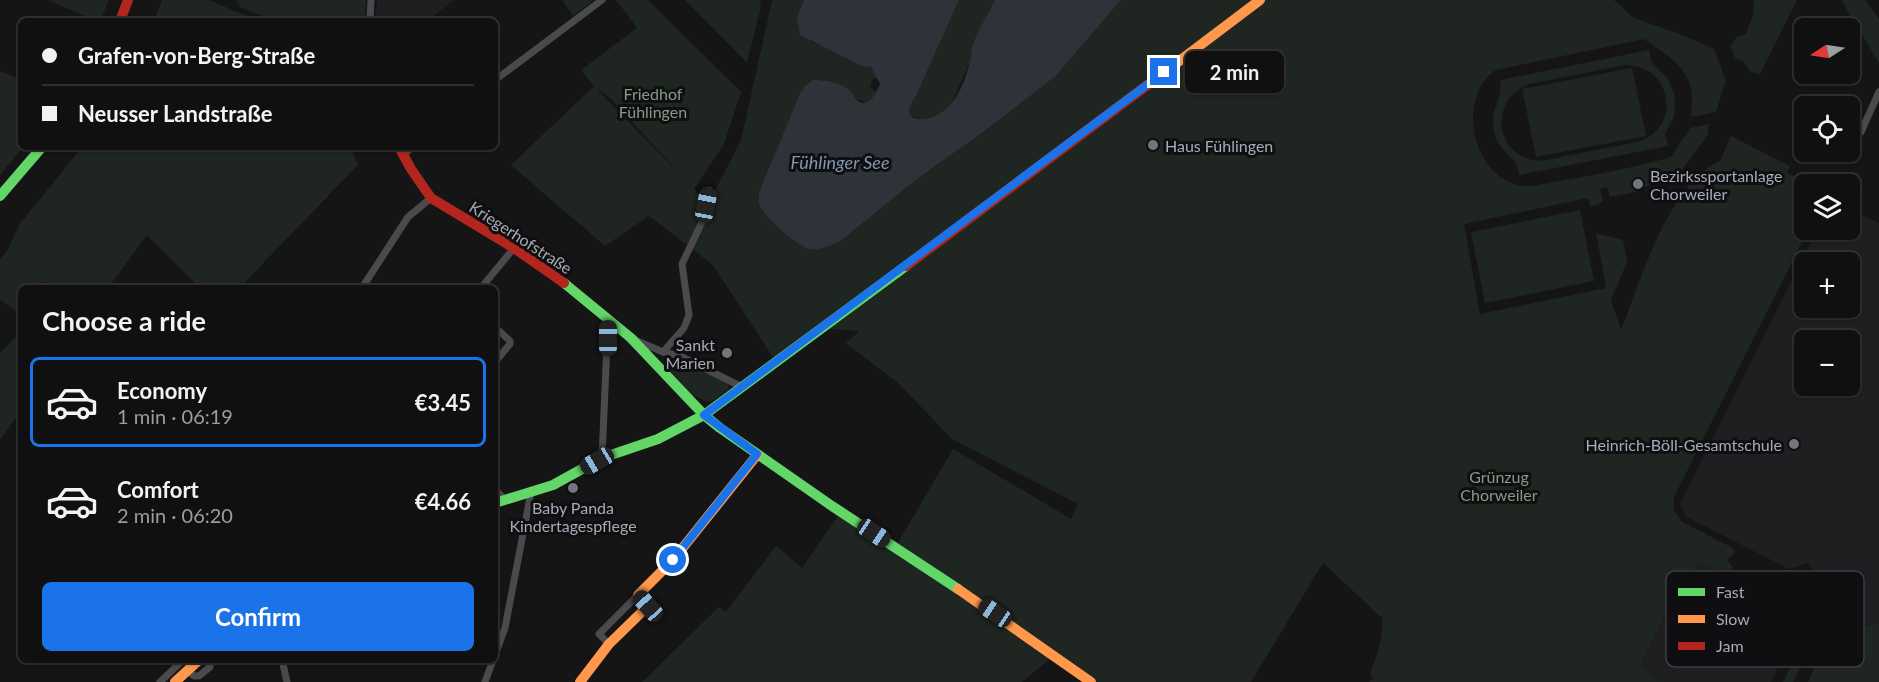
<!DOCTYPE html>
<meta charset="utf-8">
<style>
:root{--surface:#101010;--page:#1e1e1e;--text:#f1f3f6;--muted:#9c9d9f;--line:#303030;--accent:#1a73e8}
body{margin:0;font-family:Lato,sans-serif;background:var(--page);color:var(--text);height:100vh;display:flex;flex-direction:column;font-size:22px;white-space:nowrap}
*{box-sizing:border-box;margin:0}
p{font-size:20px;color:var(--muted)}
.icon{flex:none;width:33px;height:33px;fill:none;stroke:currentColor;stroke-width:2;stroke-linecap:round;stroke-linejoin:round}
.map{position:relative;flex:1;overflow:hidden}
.panel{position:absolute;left:18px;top:285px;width:480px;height:378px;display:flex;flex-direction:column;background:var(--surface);border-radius:9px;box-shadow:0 2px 4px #0004,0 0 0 2px var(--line)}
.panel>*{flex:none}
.hud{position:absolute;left:18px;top:18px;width:480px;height:132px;border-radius:9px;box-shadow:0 2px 4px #0004,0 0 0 2px var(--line);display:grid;align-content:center;height:132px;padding:0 24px;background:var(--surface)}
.needle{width:39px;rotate:258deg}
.buttons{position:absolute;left:1794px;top:18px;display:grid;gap:12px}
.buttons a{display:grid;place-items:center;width:66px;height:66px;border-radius:9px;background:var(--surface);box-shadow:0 2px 4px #0004,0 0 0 2px var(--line);font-size:30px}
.end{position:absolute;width:27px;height:27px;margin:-14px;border:8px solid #1a73e8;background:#fff;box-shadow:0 0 0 3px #fff}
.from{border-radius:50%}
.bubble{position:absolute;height:42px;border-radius:9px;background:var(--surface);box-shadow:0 2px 4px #0004,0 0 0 2px var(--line);font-size:20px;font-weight:700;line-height:42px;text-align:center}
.car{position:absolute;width:18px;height:36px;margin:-18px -9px;border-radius:8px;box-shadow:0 0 4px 2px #0007;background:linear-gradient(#222 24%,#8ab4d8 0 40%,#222 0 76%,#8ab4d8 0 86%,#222 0)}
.hud b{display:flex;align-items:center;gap:21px;height:57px;font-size:22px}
.hud b+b{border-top:2px solid var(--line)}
.hud i{width:15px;height:15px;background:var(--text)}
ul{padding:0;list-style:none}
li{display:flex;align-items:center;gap:18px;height:90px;margin:0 12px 9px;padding:0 12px;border:3px solid transparent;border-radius:9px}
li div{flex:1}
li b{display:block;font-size:22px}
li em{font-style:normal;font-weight:700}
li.current{border-color:var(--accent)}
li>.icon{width:54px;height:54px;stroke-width:1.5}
h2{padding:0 24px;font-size:27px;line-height:72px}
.button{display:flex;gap:12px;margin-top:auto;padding:12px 24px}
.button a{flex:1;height:69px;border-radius:9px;background:var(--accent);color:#fff;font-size:24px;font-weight:700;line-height:69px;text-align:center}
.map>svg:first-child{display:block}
</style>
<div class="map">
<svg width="1879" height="682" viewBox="0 0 1879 682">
<rect width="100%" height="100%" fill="#151515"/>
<g fill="#1f1f21" fill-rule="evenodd">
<polygon points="377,0 454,0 427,21 375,21"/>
<path d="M1850,209L1879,223V623L1858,628L1820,610V580L1808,563L1789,569L1685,516L1680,503L1817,230H1850ZM1804,262H1850V308H1804ZM1804,340H1850V386H1804Z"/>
<polygon points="1700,563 1714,570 1722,568 1749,582 1752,577 1756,579 1756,581 1780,593 1797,623 1779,659 1780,663 1771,682 1658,682 1641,664 1665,616"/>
</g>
<g fill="#1f2520" fill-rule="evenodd">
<polygon points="48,0 109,0 100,21 90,21 91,19"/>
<polygon points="162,0 209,0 259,21 154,21"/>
<polygon points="236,0 366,0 365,21 275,21 240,7"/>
<polygon points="562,0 594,0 573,16"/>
<path d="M616,0H648L741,92L724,144L694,189L708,204L741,140L772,0H804L797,16L810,41L871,67L878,78L873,79L870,86L876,92L873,99L867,103L856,99C848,85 835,83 820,80L792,113L758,198L759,205L768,217L831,246L842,240L917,179L986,130L1056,76L1121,0H1614L1634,18L1685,36L1714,49L1726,80L1716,112L1691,117C1691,108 1693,98 1691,89C1687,65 1662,52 1644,39L1496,70C1481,78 1473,101 1473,118C1473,147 1490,181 1522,186C1531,188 1545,183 1554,182C1594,175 1632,168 1671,157L1690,128L1709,124L1708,135L1681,171L1632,193L1610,197L1607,187L1600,189L1603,202L1590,207L1588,198L1464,224L1480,314L1606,288L1596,233L1623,240L1627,262L1611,300L1621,330C1641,280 1668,184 1720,161L1731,136L1790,166L1787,173L1811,184H1804V230H1808L1674,497V510L1682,522L1731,547L1736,552L1727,560L1733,567L1730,572L1722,568L1714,570L1699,563L1672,614L1665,616L1641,664L1658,682H1369L1373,678L1370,674C1377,656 1383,637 1382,618L1323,563L1251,682H1094L896,546L953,449L1071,519L1078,504L952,439L898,383L846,343L859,331L817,328L776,362L713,265L649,216L605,246L511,165L594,86L581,70L637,28ZM598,89L611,99L687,182L598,90Z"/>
<polygon points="685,0 760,0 761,7 747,63"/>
<polygon points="959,0 995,0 973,44 970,61 952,103 942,113 931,117 920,119 911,116 908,112 908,106 916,96"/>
<polygon points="1754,0 1797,0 1760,74 1751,72 1744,62 1735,58 1730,46 1738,36 1746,34 1753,15"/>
<polygon points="1841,0 1865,0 1879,19 1879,63"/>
<path d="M1649,50L1652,63L1668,79L1675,96L1674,117L1665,134L1668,146L1519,175C1518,171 1518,165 1515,162C1505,151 1497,146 1494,131C1489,109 1504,99 1500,80ZM1625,65C1672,65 1683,127 1638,142C1615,146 1593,151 1570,155C1559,157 1545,162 1534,160C1492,153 1491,96 1530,84Z"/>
<polygon points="1632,68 1646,136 1536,157 1522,89"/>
<polygon points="0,71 21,80 21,147 23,147 0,175"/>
<polygon points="82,147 350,147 358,165 239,288 200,288 147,235 108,288 56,288 46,282 41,288 21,288 21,309 18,312 0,300 0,259 7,251 19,225"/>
<polygon points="1580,210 1594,281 1485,303 1471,232"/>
<polygon points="21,331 21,411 0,440 0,353"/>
<path d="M673,360H682L728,384L729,389C712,401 712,407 694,395L692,397L666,366Z"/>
<polygon points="838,516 973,602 1051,658 1022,682 642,682 719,607 726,612 776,546 802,568"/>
<polygon points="1817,575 1820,580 1820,610 1858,628 1879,623 1879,682 1808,682 1828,635 1816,608"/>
<polygon points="1804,641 1813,642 1793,682 1783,682"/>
</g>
<path fill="#2d3339" d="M804,0H959L916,96C910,104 903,118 920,119C951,119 965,85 970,60C972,54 971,47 974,41C980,27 988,14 995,0H1121L1056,76L986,130L917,179L842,240C833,245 822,250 811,249C799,248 762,215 759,204C757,198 760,191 762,185L799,96L805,86L813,80C825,80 839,82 849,90C853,92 854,98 858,101C870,109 876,92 880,84L871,67L862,66L800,35L797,16Z"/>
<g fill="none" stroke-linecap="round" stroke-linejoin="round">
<g stroke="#4a4a4e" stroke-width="7">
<polyline points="370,21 371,0"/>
<polyline points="495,80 602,0"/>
<polyline points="1861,132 1879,92"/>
<polyline points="404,155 412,147"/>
<polyline points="362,288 408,217 431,198"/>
<polyline points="481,288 514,248"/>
<polyline points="495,327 510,341 510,344 495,362"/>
<polyline points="635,340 663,352 680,356 742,387"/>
<polyline points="663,352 684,328 689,315 682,264 703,220 709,190"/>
<polyline points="602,458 608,320"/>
<polyline points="495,489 505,500"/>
<polyline points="609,644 599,634 638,595"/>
<polyline points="495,655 505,628 531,492"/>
<polyline points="282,660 287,682"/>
<polyline points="188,671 194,676 199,676 210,667 210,660"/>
<polyline points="160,682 183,660"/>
<polyline points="485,682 493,660"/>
</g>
<g stroke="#63d668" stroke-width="10">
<polyline points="0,196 42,147"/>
<polyline points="564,283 631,338 704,415 720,428 832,506 958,589"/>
<polyline points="495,503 553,485 602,458 658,439 704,415 906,266"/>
</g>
<g stroke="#ff974d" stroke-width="10">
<polyline points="1174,65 1260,0"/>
<polyline points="958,589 1091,682"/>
<polyline points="175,682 199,660"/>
<polyline points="580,682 609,644 648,606 638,595 673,560 757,455"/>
</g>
<g stroke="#b3261e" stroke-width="10">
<polyline points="120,21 128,0"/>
<polyline points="399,147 411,169 431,198 514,248 564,283"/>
<polyline points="906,266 1174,65"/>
</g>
</g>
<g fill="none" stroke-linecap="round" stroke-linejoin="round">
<polyline stroke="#1a73e8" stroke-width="8" points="673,560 757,454 704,415 1164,72"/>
</g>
<g fill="#75767d" stroke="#0f0f11" stroke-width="2">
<circle cx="1153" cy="145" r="6"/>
<circle cx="1638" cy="184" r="6"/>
<circle cx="727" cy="353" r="6"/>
<circle cx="1794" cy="444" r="6"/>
<circle cx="573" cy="488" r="6"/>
</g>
<g text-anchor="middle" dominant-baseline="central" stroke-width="6" stroke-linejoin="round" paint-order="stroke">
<g font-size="16" fill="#819d84" stroke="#0f0f11">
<text x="653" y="93">Friedhof<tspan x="653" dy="18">Fühlingen</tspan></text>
<text x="1499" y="476">Grünzug<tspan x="1499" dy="18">Chorweiler</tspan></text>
</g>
<g font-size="16" fill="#a8abb5" stroke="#0f0f11" text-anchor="start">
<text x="1165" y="145">Haus Fühlingen</text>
<text x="1650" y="175">Bezirkssportanlage<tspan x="1650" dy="18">Chorweiler</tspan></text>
<text x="715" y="344" text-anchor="end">Sankt<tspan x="715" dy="18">Marien</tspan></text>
<text x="1782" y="444" text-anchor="end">Heinrich-Böll-Gesamtschule</text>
<text x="573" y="507" text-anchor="middle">Baby Panda<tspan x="573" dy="18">Kindertagespflege</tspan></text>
</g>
<g font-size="16" fill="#a8abb5" stroke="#0f0f11">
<text transform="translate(521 237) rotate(33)">Kriegerhofstraße</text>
</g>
<g font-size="18" font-style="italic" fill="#8296ac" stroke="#0f0f11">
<text x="840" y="162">Fühlinger See</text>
</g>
</g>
<rect x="1666" y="571" width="198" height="96" rx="9" fill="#0f0f11" stroke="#3d3e42" stroke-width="1.5"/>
<rect x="1678" y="588" width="27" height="8" fill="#63d668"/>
<rect x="1678" y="615" width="27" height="8" fill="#ff974d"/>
<rect x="1678" y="642" width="27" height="8" fill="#b3261e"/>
<g font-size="16" fill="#a8abb5">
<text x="1716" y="598">Fast</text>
<text x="1716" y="625">Slow</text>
<text x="1716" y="652">Jam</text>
</g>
</svg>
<div class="buttons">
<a><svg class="needle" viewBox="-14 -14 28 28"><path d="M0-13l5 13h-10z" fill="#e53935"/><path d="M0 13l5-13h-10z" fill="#9c9d9f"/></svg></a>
<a><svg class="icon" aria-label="locate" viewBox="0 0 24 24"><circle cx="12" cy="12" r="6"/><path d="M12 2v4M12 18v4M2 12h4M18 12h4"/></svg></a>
<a><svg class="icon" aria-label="layers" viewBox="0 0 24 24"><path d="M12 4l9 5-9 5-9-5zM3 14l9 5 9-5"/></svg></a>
<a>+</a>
<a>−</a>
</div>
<i class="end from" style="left:673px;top:560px"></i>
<i class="end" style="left:1164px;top:72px"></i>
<div class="bubble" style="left:1185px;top:51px;width:99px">2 min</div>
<i class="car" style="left:706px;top:205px;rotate:11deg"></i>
<i class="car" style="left:608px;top:338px;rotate:0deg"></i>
<i class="car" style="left:597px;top:461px;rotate:240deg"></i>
<i class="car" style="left:874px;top:533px;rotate:124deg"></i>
<i class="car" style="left:648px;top:606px;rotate:318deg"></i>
<i class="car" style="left:995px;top:613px;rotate:304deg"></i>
<div class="hud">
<b><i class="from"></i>Grafen-von-Berg-Straße</b>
<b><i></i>Neusser Landstraße</b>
</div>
<section class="panel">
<h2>Choose a ride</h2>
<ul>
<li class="current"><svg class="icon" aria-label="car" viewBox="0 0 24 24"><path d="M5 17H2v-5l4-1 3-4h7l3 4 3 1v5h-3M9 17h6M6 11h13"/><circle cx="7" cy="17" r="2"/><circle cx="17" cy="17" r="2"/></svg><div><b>Economy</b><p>1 min · 06:19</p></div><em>€3.45</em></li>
<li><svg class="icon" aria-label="car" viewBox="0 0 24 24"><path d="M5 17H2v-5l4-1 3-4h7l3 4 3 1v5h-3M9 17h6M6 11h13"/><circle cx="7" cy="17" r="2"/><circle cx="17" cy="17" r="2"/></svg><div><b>Comfort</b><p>2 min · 06:20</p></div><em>€4.66</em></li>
</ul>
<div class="button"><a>Confirm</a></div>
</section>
</div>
